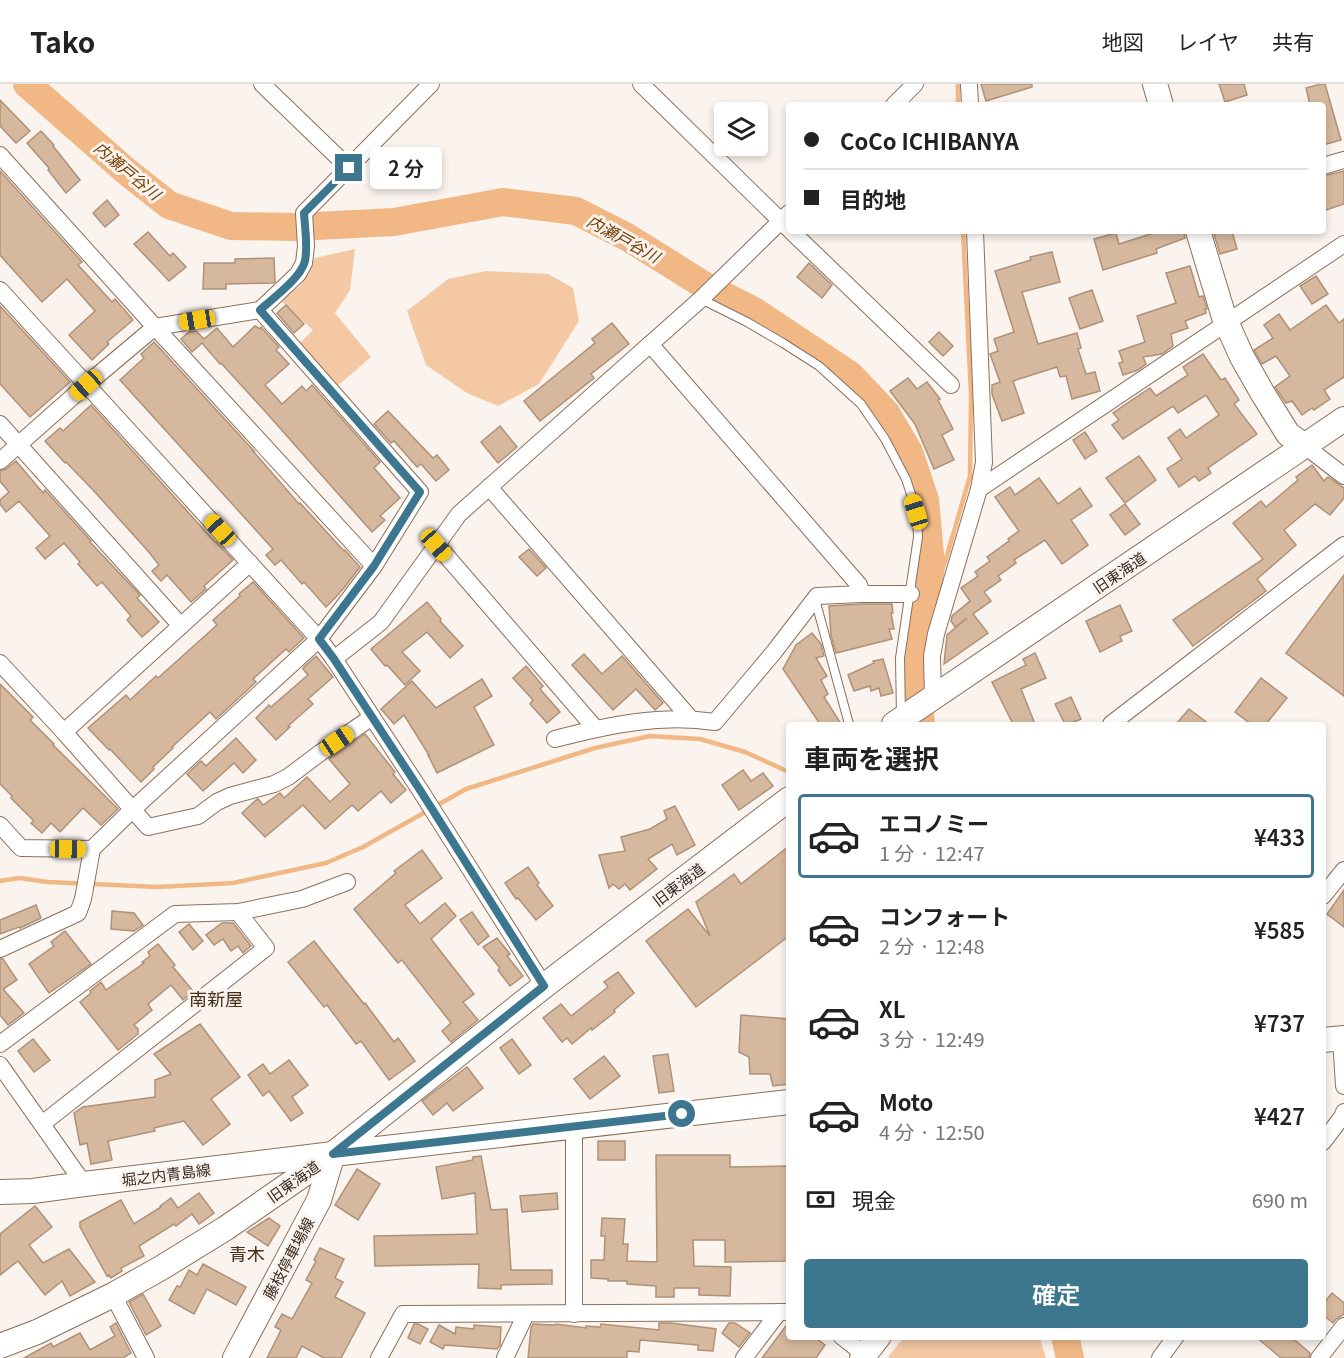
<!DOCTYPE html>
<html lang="ja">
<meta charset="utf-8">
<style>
:root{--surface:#fff;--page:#f6f6f6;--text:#222;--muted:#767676;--line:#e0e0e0;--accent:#3c768f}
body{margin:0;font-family:Georgia,"Noto Sans JP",serif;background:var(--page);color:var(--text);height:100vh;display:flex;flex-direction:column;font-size:22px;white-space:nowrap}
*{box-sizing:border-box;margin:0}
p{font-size:20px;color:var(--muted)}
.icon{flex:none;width:33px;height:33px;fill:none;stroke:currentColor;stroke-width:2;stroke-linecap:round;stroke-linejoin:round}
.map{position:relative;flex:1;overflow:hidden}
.drawer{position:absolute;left:786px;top:638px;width:540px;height:618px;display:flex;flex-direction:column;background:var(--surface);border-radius:6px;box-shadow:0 3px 9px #0003}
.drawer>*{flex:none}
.guide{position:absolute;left:786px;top:18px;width:540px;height:132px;border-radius:6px;box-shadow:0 3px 9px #0003;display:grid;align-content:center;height:132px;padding:0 18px;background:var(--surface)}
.tools{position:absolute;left:714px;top:18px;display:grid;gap:12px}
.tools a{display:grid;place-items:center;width:54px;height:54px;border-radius:6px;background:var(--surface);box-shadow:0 3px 9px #0003;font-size:30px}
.end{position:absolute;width:27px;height:27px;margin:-14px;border:8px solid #3c768f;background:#fff;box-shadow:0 0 0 3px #fff}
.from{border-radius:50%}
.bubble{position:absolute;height:42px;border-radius:6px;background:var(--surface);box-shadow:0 3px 9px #0003;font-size:20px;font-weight:600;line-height:42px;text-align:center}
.car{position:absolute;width:18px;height:36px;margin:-18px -9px;border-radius:8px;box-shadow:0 0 4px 2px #0007;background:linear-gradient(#f5c518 24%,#345 0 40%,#f5c518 0 76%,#345 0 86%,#f5c518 0)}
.guide b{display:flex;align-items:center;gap:21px;height:57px;font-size:22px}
.guide b+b{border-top:2px solid var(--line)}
.guide i{width:15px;height:15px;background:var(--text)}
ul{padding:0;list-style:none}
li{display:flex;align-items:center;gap:18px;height:84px;margin:0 12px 9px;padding:0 6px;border:3px solid transparent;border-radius:6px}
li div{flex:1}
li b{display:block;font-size:22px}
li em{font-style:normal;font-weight:600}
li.selected{border-color:var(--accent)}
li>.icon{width:54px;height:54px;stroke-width:1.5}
h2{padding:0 18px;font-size:27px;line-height:72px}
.pay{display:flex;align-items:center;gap:15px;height:66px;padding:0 18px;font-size:22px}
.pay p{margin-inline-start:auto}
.action{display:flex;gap:12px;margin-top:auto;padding:12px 18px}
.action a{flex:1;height:69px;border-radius:6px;background:var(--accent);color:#fff;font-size:24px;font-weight:600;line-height:69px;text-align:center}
header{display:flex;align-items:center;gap:36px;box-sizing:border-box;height:84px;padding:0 30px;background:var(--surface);border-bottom:2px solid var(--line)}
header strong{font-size:28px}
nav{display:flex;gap:33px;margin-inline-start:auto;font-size:21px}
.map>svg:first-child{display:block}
</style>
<header>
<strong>Tako</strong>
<nav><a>地図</a><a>レイヤ</a><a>共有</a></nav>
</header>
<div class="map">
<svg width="1344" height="1274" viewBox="0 0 1344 1274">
<rect width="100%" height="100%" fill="#faf3ee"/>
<g fill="#f3c8a3">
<polygon points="355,165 350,206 335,229 371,273 334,305 297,262 313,246 280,216 300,202 315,174"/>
<polygon points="486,187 548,190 573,204 579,237 539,300 498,322 467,309 426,281 407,227 448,195"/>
<polygon points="1039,1252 1046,1274 890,1274 888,1273 904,1253"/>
</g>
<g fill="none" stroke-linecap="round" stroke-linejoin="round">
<g stroke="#f1b886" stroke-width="4.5">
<polyline points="958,0 958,21"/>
<polyline points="922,548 948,468 970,392 971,310 963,147"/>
<polyline points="436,722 466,705 595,664 650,652 700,655 745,668 789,688"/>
<polyline points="0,797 19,794 48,798 158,803 233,799 326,779 363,763 429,726"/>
</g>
<g stroke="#f1b886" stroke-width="28">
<polyline points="27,0 126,87 169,121 231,142 296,143 394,138 503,118 576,127 627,153 707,203 754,227 850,291 886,329 909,368 925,416 931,481 916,598 921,640"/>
<polyline points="1065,1252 1070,1274"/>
</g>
</g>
<g fill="#d6b89e" stroke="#af9179" stroke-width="1.5">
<polygon points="981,0 1032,0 1032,3 986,17"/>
<polygon points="1219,0 1244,0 1247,11 1225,18"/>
<polygon points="1321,0 1325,0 1341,56 1323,61 1323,21 1310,21 1306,4"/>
<polygon points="0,16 30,47 16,59 0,42"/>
<polygon points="41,47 54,61 53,62 80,96 66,109 48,86 49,84 27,59"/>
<polygon points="0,87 82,178 78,181 112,218 115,215 133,236 107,258 109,260 92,276 69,251 95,227 67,195 42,218 0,171"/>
<polygon points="1344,87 1344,120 1323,127 1323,92"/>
<polygon points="107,116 119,131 105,143 93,129"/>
<polygon points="1160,147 1184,147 1185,154 1156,165 1157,169 1103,186 1094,155 1116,149 1119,160"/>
<polygon points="1226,147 1232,147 1237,165 1220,170 1214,150"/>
<polygon points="148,148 170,172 173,169 186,183 169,197 134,160"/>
<polygon points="1052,168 1060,198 1022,208 1038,260 1077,249 1081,264 1078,265 1086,290 1095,288 1100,307 1072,315 1066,292 1060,293 1057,283 1013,297 1024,329 1002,337 992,310 992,301 1000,298 990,270 998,267 994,255 1014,248 995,187 1031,176 1030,173"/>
<polygon points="274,174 275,198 273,199 226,200 226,205 203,205 204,179 235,179 235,175"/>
<polygon points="809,179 832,201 822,214 797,193"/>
<polygon points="1190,182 1199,213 1203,212 1207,225 1205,225 1206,229 1185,237 1188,244 1171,250 1173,262 1162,270 1143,273 1146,280 1138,286 1123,291 1119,279 1123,278 1119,267 1145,258 1137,232 1176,219 1166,189"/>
<polygon points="1316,192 1328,210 1312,220 1300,202"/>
<polygon points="1092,206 1103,237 1080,245 1069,214"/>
<polygon points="286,221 304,240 294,249 277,229"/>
<polygon points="1326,221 1339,239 1344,235 1344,293 1324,306 1330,315 1314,326 1312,324 1302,331 1292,317 1286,319 1275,303 1290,292 1276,272 1262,280 1254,266 1273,254 1264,241 1279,230 1290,246"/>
<polygon points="0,222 70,298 30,333 0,300"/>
<polygon points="612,239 629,260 591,290 594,294 540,337 524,317 595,259 592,255"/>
<polygon points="255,242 260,245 261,243 279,263 276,266 289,280 265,301 282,320 302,302 306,307 312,301 380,378 374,384 400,414 380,432 385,436 372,448 263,325 221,279 220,280 202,259 192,268 181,255 189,248 196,247 204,255 217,244 233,263"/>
<polygon points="939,248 953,262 943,272 929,258"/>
<polygon points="154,258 254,367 253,367 299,420 300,419 344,467 345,466 360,483 344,504 339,509 339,510 326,523 304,498 302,500 281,476 275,481 266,471 273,465 120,296 144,274 141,270"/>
<polygon points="1203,270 1221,296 1225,294 1239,316 1234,320 1257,350 1208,384 1211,389 1199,397 1195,392 1179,403 1167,385 1182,375 1168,354 1180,345 1186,354 1219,331 1206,311 1178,329 1173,322 1123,355 1112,341 1119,336 1113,329 1150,304 1156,312 1188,291 1183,283"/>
<polygon points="908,294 917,305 927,298 940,315 938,316 953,345 942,351 954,376 934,385 915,340 890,307"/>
<polygon points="91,321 215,458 216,458 233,476 204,502 206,505 191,518 167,491 161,497 152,487 159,481 148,467 93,406 66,378 65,379 45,357 60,344 63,347"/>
<polygon points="388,327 433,374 437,371 449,386 436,397 421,380 417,383 394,357 391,359 374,340"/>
<polygon points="500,342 517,363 498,379 481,358"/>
<polygon points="1085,348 1097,367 1085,375 1073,356"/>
<polygon points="1139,372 1156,396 1125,419 1106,394"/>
<polygon points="16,377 43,409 45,406 91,457 90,458 140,511 137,514 159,538 142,553 127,536 131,532 102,498 97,502 78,480 80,478 64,459 45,475 36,464 50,452 19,417 6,428 0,420 0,416 9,408 0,397 0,387 6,385"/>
<polygon points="1312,381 1324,397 1328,393 1344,404 1344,414 1330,431 1315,420 1284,446 1296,461 1257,495 1266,507 1193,562 1173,536 1263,475 1233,439 1261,417 1266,423 1298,396 1296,393"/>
<polygon points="1039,394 1058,420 1080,404 1092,422 1071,436 1088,461 1062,480 1045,456 1014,476 1016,479 998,492 1001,496 984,508 991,517 973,530 988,549 944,580 947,551 967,534 955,543 951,537 952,532 970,517 961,504 978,492 975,488 990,477 987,473 1009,457 1008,455 1019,447 995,413 1010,403 1015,411"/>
<polygon points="1125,420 1140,440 1125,451 1110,431"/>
<polygon points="529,465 546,484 537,492 519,473"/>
<polygon points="1344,491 1344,612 1286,569"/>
<polygon points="253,498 304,554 289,568 286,565 253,595 256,598 216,635 210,628 172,663 173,664 153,683 154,685 141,698 110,665 109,666 88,644 126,611 130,616 156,592 158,594 217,541 213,536 240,512 239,510"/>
<polygon points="427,518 441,535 440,537 463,562 450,574 427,548 402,568 420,587 405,601 387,581 385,582 371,565"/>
<polygon points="862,520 892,520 893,529 891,529 894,545 889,545 892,555 836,569 831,551 829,522"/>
<polygon points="1120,521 1132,547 1120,552 1122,557 1100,568 1086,537"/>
<polygon points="812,549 821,560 824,572 816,574 827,592 821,596 828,610 824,613 841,640 820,640 783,585 796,561"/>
<polygon points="1035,569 1046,594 1021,605 1035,640 1013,640 992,598 1026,581 1023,575"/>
<polygon points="584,570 602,590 622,572 663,619 655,626 636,605 613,626 572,581"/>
<polygon points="316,572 333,593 308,615 313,620 288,642 290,643 276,656 256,634 269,621 271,623 308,591 303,585 304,583"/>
<polygon points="883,575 893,609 881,612 879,604 871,607 870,602 854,607 848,591 874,579 873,577"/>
<polygon points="526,582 543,602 540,605 560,628 547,639 530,620 533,616 513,594"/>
<polygon points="1261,594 1287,614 1266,640 1251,640 1235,628"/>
<polygon points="482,595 492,612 474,623 494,661 437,689 428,671 429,671 404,631 394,640 381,625 412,597 436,624"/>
<polygon points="0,600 33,633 30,636 54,660 53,661 118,725 101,741 83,724 60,748 51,739 42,749 31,739 34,737 11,714 12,712 0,700"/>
<polygon points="1071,613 1081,635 1069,640 1065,640 1055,620"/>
<polygon points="1189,625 1209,640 1176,640"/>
<polygon points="365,650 395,688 393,690 406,706 391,719 381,707 358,727 352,721 325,745 303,721 265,753 242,729 256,716 258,715 263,721 280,709 284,714 307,693 330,718 350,700 329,675"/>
<polygon points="236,654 256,676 243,689 234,679 203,707 187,690 201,677 206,682"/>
<polygon points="743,686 751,697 763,689 773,702 739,726 722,701"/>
<polygon points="675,722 695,761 677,771 672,760 648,775 657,785 630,806 625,800 619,805 613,800 609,804 599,771 625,767 621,753 650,745 667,735 664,727"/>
<polygon points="789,762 789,852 696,923 646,857 688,825 710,852 696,818 734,790 741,800"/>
<polygon points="422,766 442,794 405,821 420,840 445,819 456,832 431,855 474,910 463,918 478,936 451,958 442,947 451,939 402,876 398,879 354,825 396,789 394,787"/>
<polygon points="528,783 539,799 537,801 553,822 536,836 518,814 516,815 505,799"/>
<polygon points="1344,806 1344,843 1327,830"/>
<polygon points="36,821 41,834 20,844 19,843 0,850 0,836"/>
<polygon points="112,827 134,829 143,841 134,847 111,845"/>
<polygon points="472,828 489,852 478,861 460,836"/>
<polygon points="222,839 233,839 251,862 243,869 238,862 231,867 223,855 214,861 206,851"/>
<polygon points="189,840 203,857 193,866 179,848"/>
<polygon points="65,847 91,880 49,909 29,880 54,862 51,858"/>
<polygon points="497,854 510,870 507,872 523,892 510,902 498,886 500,884 483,863"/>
<polygon points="314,857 364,920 365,919 394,958 398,954 415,977 389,996 361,957 356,960 327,921 324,923 288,878"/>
<polygon points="158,860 175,881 173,883 193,907 183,916 171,901 148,920 152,926 134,941 138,945 138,950 118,966 80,918 91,909 90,907 101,898 106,906 144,879 142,878 150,872 148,868"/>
<polygon points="0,875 3,875 17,896 3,905 24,929 8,941 0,931"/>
<polygon points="618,888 634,909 614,926 615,928 592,946 591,944 572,960 567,954 562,958 543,934 561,920 571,932 608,903 604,898"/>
<polygon points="741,931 789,935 789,1000 773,1002 770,990 750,990 749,973 739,968"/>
<polygon points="200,940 240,993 211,1015 230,1040 203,1061 184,1037 154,1044 155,1047 108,1057 112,1076 91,1080 87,1059 80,1061 74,1029 83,1023 155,1013 155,996 171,990 154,970"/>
<polygon points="33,955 50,976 34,988 18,967"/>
<polygon points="512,955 531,981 519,990 500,964"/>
<polygon points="668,970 674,1007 659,1009 653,972"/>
<polygon points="604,972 620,992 590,1015 574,995"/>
<polygon points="289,976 308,1001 292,1013 303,1029 291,1037 269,1007 263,1012 248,991 263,980 270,990"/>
<polygon points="467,983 483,1004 453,1027 447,1019 433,1031 422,1017"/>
<rect x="598" y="1057" width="27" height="19"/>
<polygon points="656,1071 730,1071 730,1083 789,1082 789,1177 725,1178 725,1156 693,1156 694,1182 731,1183 730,1212 699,1211 699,1204 674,1204 674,1213 656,1213 656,1202 627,1200 627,1197 608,1197 608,1195 591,1194 591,1176 604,1176 605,1152 601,1152 602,1134 625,1135 623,1160 628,1160 627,1177 657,1178"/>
<polygon points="481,1072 491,1126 507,1125 511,1186 552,1186 552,1200 501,1201 501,1205 478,1204 479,1180 375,1182 374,1152 477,1150 475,1109 442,1115 436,1083 473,1076 473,1073"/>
<polygon points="357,1085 380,1100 358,1136 335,1121"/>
<polygon points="199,1109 214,1129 199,1140 192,1130 176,1142 174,1140 139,1162 144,1172 121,1184 122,1187 111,1194 109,1191 107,1192 80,1143 80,1138 121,1116 134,1140 161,1123 160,1122 171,1114 178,1124"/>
<polygon points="557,1109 558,1125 522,1128 520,1112"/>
<polygon points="35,1122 52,1143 29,1161 43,1179 69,1165 95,1198 70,1212 62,1197 45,1211 18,1177 0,1191 0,1150"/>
<polygon points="269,1134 280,1142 268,1162 247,1148"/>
<polygon points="320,1164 344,1175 335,1194 343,1198 335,1213 365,1229 341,1274 324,1274 302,1262 296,1274 267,1274 281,1246 275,1243 282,1230 292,1235 312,1199 306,1196 316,1177 314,1176"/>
<polygon points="203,1180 246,1203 236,1221 207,1205 194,1230 169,1216 177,1202 180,1203 189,1186 197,1191"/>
<polygon points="1332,1209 1344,1219 1344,1230 1336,1235 1333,1239 1323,1231 1323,1220"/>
<polygon points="143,1210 161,1242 146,1251 129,1218"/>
<polygon points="116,1239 131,1269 123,1274 24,1274 51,1259 53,1263 80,1249 90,1266 115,1252 110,1243"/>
<polygon points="659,1239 671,1239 716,1245 713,1267 698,1266 698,1261 640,1256 639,1268 627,1267 627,1274 528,1274 531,1244 533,1240 555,1241 556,1240 586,1244 586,1242 600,1243 601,1240 659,1246"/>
<polygon points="729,1239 735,1239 750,1249 739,1263 722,1249"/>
<polygon points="788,1239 789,1252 813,1252 825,1261 816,1274 762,1274"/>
<polygon points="414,1240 418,1240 428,1245 420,1260 408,1254"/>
<polygon points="439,1241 455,1250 456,1243 474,1245 474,1241 501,1243 500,1261 497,1265 445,1261 443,1265 430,1258"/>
<polygon points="1255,1252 1290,1252 1310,1269 1309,1274 1281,1274"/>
</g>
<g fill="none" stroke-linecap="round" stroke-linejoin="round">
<g stroke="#8c7058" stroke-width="10">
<g id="lane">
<polyline points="701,215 747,238 783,259 819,282 861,320 885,355 906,395 917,428 918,453 900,574 901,632"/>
<polyline points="815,515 849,640"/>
</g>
</g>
<g stroke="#8c7058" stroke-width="18">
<g id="street">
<polyline points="262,0 349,84"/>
<polyline points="641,0 788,144"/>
<polyline points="969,0 970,21"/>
<polyline points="894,21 915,0"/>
<polyline points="0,71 155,243 374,482"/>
<polyline points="1323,82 1344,76"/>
<polyline points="791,147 951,301"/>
<polyline points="0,206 319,555 334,575 420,706 544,902"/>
<polyline points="650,260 859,501 862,510"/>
<polyline points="0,340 181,542"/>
<polyline points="1305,362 1344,392"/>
<polyline points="0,377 86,301 155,243 260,226 298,190 304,179 306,162 304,129 431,0"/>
<polyline points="489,403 690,634"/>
<polyline points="979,405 1344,160"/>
<polyline points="437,461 595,644"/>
<polyline points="334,575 381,538 459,430 701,215 789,129"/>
<polyline points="0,579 64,648 148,743 198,732 217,718 230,712 274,700 288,693 320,669 372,633"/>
<polyline points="933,614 932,572 936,550 979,405 984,378 975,147"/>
<polyline points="1111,640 1344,461"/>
<polyline points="64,648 250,479"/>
<path d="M555,655C608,641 661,630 715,638L774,568L817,512L862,510H911"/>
<polyline points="0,741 21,764 92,765"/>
<polyline points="1323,812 1344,786"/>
<polyline points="0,865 78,829 83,815 92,765 132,726 319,555 374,482 420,408 260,226"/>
<polyline points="1341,954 1344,1002"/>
<polyline points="0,960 175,830 238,828 302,815 347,798"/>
<polyline points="0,981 84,1100"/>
<polyline points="42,1040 266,864 238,828"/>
<polyline points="574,1042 574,1230"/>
<polyline points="1323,1058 1342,1033 1344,1028"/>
<polyline points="113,1211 146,1274"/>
<polyline points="841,1252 869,1274"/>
<polyline points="379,1274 403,1230 789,1228"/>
<polyline points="505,1274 526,1230"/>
<polyline points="744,1274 779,1228"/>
<polyline points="1160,1274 1176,1252"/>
<polyline points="1319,1274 1344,1242"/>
</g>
</g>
<g stroke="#8c7058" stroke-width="26">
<g id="secondary">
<polyline points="1155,0 1161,21"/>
<polyline points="1198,147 1224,233 1242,273 1263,310 1288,350 1305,362"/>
<polyline points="894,640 1344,335"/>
<polyline points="1323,956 1344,954"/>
<polyline points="0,1108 33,1107 84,1100 333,1070 789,1018"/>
<polyline points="0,1262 37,1248 113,1211 161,1184 226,1144 333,1070 544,902 789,715"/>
<polyline points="235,1274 319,1116 333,1070"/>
<polyline points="862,1274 879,1252"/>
</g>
</g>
<use href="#lane" stroke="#fff" stroke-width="8"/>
<use href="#street" stroke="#fff" stroke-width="16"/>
<use href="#secondary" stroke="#fff" stroke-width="24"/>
</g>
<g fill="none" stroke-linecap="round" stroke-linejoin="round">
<path stroke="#3c768f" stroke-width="8" d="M349,84L304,129C305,145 308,161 305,177C301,194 273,214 260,226L420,408L374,482L319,555L334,575L420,706L544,902L333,1070L682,1030"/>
</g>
<g text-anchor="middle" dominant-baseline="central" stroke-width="6" stroke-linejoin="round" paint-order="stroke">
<g font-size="15" fill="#382c22" stroke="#faf3ee">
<text transform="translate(1119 488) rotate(-34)">旧東海道</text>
<text transform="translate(678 800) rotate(-37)">旧東海道</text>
<text transform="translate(166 1090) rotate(-7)">堀之内青島線</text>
<text transform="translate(293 1097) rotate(-35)">旧東海道</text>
<text transform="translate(288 1174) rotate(-62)">藤枝停車場線</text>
</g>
<g font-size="16" font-style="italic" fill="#723e00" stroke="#faf3ee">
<text transform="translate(128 86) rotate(40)">内瀬戸谷川</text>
<text transform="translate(624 154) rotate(29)">内瀬戸谷川</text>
</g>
<g font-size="18" fill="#462d17" stroke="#faf3ee">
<text x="216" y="914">南新屋</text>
<text x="247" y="1169">青木</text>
</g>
</g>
</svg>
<div class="tools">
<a><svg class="icon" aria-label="layers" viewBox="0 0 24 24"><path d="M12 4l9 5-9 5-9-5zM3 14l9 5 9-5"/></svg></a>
</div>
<i class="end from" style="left:682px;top:1030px"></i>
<i class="end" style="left:349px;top:84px"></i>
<div class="bubble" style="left:370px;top:63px;width:72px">2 分</div>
<i class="car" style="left:197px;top:236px;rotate:261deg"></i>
<i class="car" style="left:86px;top:301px;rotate:228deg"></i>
<i class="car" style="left:916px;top:428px;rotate:343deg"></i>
<i class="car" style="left:220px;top:446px;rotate:317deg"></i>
<i class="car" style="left:436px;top:461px;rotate:139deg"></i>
<i class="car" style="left:337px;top:657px;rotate:56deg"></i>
<i class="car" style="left:68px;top:765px;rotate:91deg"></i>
<div class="guide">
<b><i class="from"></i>CoCo ICHIBANYA</b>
<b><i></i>目的地</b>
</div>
<section class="drawer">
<h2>車両を選択</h2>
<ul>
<li class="selected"><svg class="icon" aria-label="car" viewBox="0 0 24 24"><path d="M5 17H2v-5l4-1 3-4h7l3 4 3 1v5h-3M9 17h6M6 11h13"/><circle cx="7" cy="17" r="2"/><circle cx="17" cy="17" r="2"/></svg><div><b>エコノミー</b><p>1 分 · 12:47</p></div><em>¥433</em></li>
<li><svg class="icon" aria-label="car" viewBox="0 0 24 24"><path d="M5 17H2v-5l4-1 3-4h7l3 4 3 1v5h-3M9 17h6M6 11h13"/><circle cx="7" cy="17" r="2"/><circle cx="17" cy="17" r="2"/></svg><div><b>コンフォート</b><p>2 分 · 12:48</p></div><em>¥585</em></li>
<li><svg class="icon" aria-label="car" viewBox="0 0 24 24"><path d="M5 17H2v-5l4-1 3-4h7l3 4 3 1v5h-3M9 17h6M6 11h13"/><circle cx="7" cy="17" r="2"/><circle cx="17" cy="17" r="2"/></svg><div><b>XL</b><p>3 分 · 12:49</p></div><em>¥737</em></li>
<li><svg class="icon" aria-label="car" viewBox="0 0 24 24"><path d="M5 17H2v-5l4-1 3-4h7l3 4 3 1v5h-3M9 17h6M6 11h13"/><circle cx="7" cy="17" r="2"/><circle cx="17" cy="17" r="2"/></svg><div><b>Moto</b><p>4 分 · 12:50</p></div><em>¥427</em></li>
</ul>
<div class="pay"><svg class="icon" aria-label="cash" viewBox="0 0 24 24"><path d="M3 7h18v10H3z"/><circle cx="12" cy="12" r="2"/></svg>現金<p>690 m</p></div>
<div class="action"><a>確定</a></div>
</section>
</div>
